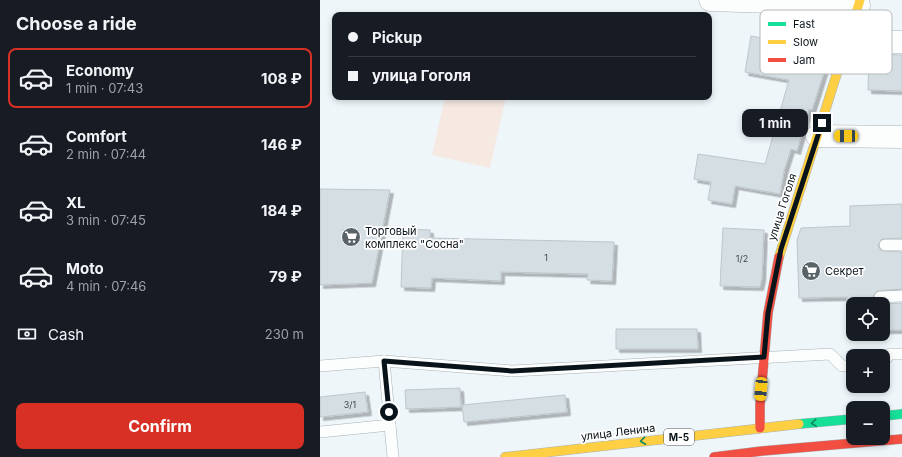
<!DOCTYPE html>
<meta charset="utf-8">
<style>
:root{--surface:#171b24;--page:#242831;--text:#f1f3f6;--muted:#9ea1a6;--line:#363941;--accent:#d93025}
body{margin:0;font-family:Inter,sans-serif;background:var(--page);color:var(--text);height:100vh;display:flex;flex-direction:column;font-size:15px;white-space:nowrap}
*{box-sizing:border-box;margin:0}
p{font-size:13px;color:var(--muted)}
.icon{flex:none;width:22px;height:22px;fill:none;stroke:currentColor;stroke-width:2;stroke-linecap:round;stroke-linejoin:round}
.map{position:relative;flex:1;overflow:hidden}
.side{display:flex;flex-direction:column;background:var(--surface);width:320px}
.side>*{flex:none}
.banner{position:absolute;left:12px;top:12px;width:380px;height:88px;border-radius:8px;box-shadow:0 2px 6px #0003;display:grid;align-content:center;height:88px;padding:0 16px;background:var(--surface)}
.fabs{position:absolute;left:526px;top:297px;display:grid;gap:8px}
.fabs a{display:grid;place-items:center;width:44px;height:44px;border-radius:8px;background:var(--surface);box-shadow:0 2px 6px #0003;font-size:20px}
.end{position:absolute;width:18px;height:18px;margin:-9px;border:5px solid #09141a;background:#fff;box-shadow:0 0 0 2px #fff}
.from{border-radius:50%}
.bubble{position:absolute;height:28px;border-radius:8px;background:var(--surface);box-shadow:0 2px 6px #0003;font-size:13px;font-weight:700;line-height:28px;text-align:center}
.car{position:absolute;width:12px;height:24px;margin:-12px -6px;border-radius:5px;box-shadow:0 0 3px 1px #0007;background:linear-gradient(#f5c518 24%,#345 0 40%,#f5c518 0 76%,#345 0 86%,#f5c518 0)}
.banner b{display:flex;align-items:center;gap:14px;height:38px;font-size:15px}
.banner b+b{border-top:1px solid var(--line)}
.banner i{width:10px;height:10px;background:var(--text)}
ul{padding:0;list-style:none}
li{display:flex;align-items:center;gap:12px;height:60px;margin:0 8px 6px;padding:0 8px;border:2px solid transparent;border-radius:8px}
li div{flex:1}
li b{display:block;font-size:15px}
li em{font-style:normal;font-weight:700}
li.selected{border-color:var(--accent)}
li>.icon{width:36px;height:36px;stroke-width:1.5}
h2{padding:0 16px;font-size:18px;line-height:48px}
.pay{display:flex;align-items:center;gap:10px;height:44px;padding:0 16px;font-size:15px}
.pay p{margin-inline-start:auto}
.button{display:flex;gap:8px;margin-top:auto;padding:8px 16px}
.button a{flex:1;height:46px;border-radius:8px;background:var(--accent);color:#fff;font-size:16px;font-weight:700;line-height:46px;text-align:center}
main{display:flex;flex:1;min-height:0}
.map>svg:first-child{display:block}
</style>
<main>
<section class="side">
<h2>Choose a ride</h2>
<ul>
<li class="selected"><svg class="icon" aria-label="car" viewBox="0 0 24 24"><path d="M5 17H2v-5l4-1 3-4h7l3 4 3 1v5h-3M9 17h6M6 11h13"/><circle cx="7" cy="17" r="2"/><circle cx="17" cy="17" r="2"/></svg><div><b>Economy</b><p>1 min · 07:43</p></div><em>108 ₽</em></li>
<li><svg class="icon" aria-label="car" viewBox="0 0 24 24"><path d="M5 17H2v-5l4-1 3-4h7l3 4 3 1v5h-3M9 17h6M6 11h13"/><circle cx="7" cy="17" r="2"/><circle cx="17" cy="17" r="2"/></svg><div><b>Comfort</b><p>2 min · 07:44</p></div><em>146 ₽</em></li>
<li><svg class="icon" aria-label="car" viewBox="0 0 24 24"><path d="M5 17H2v-5l4-1 3-4h7l3 4 3 1v5h-3M9 17h6M6 11h13"/><circle cx="7" cy="17" r="2"/><circle cx="17" cy="17" r="2"/></svg><div><b>XL</b><p>3 min · 07:45</p></div><em>184 ₽</em></li>
<li><svg class="icon" aria-label="car" viewBox="0 0 24 24"><path d="M5 17H2v-5l4-1 3-4h7l3 4 3 1v5h-3M9 17h6M6 11h13"/><circle cx="7" cy="17" r="2"/><circle cx="17" cy="17" r="2"/></svg><div><b>Moto</b><p>4 min · 07:46</p></div><em>79 ₽</em></li>
</ul>
<div class="pay"><svg class="icon" aria-label="cash" viewBox="0 0 24 24"><path d="M3 7h18v10H3z"/><circle cx="12" cy="12" r="2"/></svg>Cash<p>230 m</p></div>
<div class="button"><a>Confirm</a></div>
</section>
<div class="map">
<svg width="582" height="457" viewBox="0 0 582 457">
<defs>
<filter id="shadow"><feDropShadow dx="3.5" dy="3.5" stdDeviation="0" flood-color="#0004"/></filter>
</defs>
<rect width="100%" height="100%" fill="#eef6fa"/>
<polygon fill="#f5e9e2" points="125,97 186,97 170,168 112,155"/>
<g fill="#d4dee3" stroke="#bdc7cc" filter="url(#shadow)">
<polygon points="486,21 517,31 492,110 489,109 477,151 471,149 464,171 460,194 415,186 412,204 388,200 391,182 374,179 378,154 445,164 469,80 425,72 431,36 479,45"/>
<polygon points="549,54 582,55 582,91 548,90"/>
<polygon points="0,189 70,190 52,283 0,285"/>
<polygon points="582,204 582,238 562,239 558,245 559,248 562,251 582,252 582,289 557,291 553,297 556,303 527,304 527,297 479,298 477,240 481,228 530,226 530,206"/>
<polygon points="403,228 444,230 442,278 440,287 400,286"/>
<polygon points="83,229 110,230 110,238 294,242 292,281 267,280 268,274 181,272 181,281 112,278 111,288 81,287"/>
<polygon points="582,303 582,330 563,330 563,304"/>
<polygon points="296,329 377,329 378,349 296,349"/>
<polygon points="140,388 141,407 86,409 85,390"/>
<polygon points="45,392 48,412 0,417 0,397"/>
<polygon points="245,395 247,412 144,422 142,405"/>
</g>
<g fill="none" stroke-linecap="round" stroke-linejoin="round">
<g stroke="#a8b1b6" stroke-width="12">
<g id="lane">
<polyline points="565,245 582,245"/>
<polyline points="560,297 582,296"/>
<polyline points="64,361 73,457"/>
<polyline points="563,362 570,354 582,354"/>
<polyline points="0,366 64,361 192,371 510,354 522,366 533,366"/>
<polyline points="0,432 70,425"/>
</g>
</g>
<g stroke="#a8b1b6" stroke-width="23">
<g id="street">
<polyline points="390,0 539,5"/>
<polyline points="527,42 582,42"/>
<polyline points="497,136 582,137"/>
</g>
</g>
<g stroke="#a8b1b6" stroke-width="10">
<g id="fast">
<polyline points="563,416 582,414"/>
<polyline points="479,424 533,419"/>
</g>
</g>
<g stroke="#a8b1b6" stroke-width="10">
<g id="slow">
<polyline points="459,257 540,0"/>
<polyline points="185,457 479,424"/>
</g>
</g>
<g stroke="#a8b1b6" stroke-width="10">
<g id="jam">
<polyline points="440,428 440,405 448,313 459,257"/>
<polyline points="394,457 442,451 582,439"/>
</g>
</g>
<use href="#lane" stroke="#fcfefe" stroke-width="11"/>
<use href="#street" stroke="#fcfefe" stroke-width="22"/>
<use href="#fast" stroke="#16e098" stroke-width="9"/>
<use href="#slow" stroke="#ffcf43" stroke-width="9"/>
<use href="#jam" stroke="#f24e42" stroke-width="9"/>
</g>
<defs><path id="oneway-chevron" d="M-2-3.5L2.5 0L-2 3.5" fill="none" stroke-width="1.6" stroke-linecap="round" stroke-linejoin="round"/></defs>
<g stroke="#10845f">
<use href="#oneway-chevron" transform="translate(494 423) rotate(175)"/>
<use href="#oneway-chevron" transform="translate(323 441) rotate(173)"/>
</g>
<g fill="none" stroke-linecap="round" stroke-linejoin="round">
<polyline stroke="#09141a" stroke-width="5" points="69,412 64,361 192,371 444,357 448,313 461,249 502,123"/>
</g>
<defs>
<g id="supermarket-disc" transform="scale(1)"><circle r="9.5" fill="#596368" stroke="#fff"/><path d="M-6-5.5h2.5l.6 2H6L4.5 2H-2.5L-4.4-4H-6ZM-1.5 3.2a1.3 1.3 0 1 0 .1 0ZM3 3.2a1.3 1.3 0 1 0 .1 0Z" fill="#fff"/></g>
</defs>
<g fill-rule="evenodd">
<use href="#supermarket-disc" x="31" y="237"/>
<use href="#supermarket-disc" x="491" y="271"/>
</g>
<g text-anchor="middle" dominant-baseline="central" stroke-width="3.5" stroke-linejoin="round" paint-order="stroke">
<g font-size="9" fill="#3c464c">
<text x="226" y="257">1</text>
<text x="422" y="258">1/2</text>
<text x="30" y="404">3/1</text>
</g>
<rect fill="#fff" stroke="#535a5f" stroke-width="1" x="344" y="429" width="30" height="16" rx="3"/>
<g font-size="10" font-weight="bold" fill="#09141a">
<text x="359" y="437">М-5</text>
</g>
<g font-size="11" fill="#09141a" stroke="#fff">
<text transform="translate(462 207) rotate(-72)">улица Гоголя</text>
<text transform="translate(298 432) rotate(-7)">улица Ленина</text>
</g>
<g font-size="11" fill="#09141a" stroke="#fff" text-anchor="start">
<text x="45" y="231">Торговый<tspan x="45" dy="13">комплекс "Сосна"</tspan></text>
<text x="505" y="271">Секрет</text>
</g>
</g>
<rect x="440" y="10" width="132" height="64" rx="6" fill="#fff" stroke="#b5b8ba" stroke-width="1"/>
<rect x="448" y="22" width="18" height="4" fill="#16e098"/>
<rect x="448" y="40" width="18" height="4" fill="#ffcf43"/>
<rect x="448" y="58" width="18" height="4" fill="#f24e42"/>
<g font-size="11" fill="#09141a">
<text x="473" y="28">Fast</text>
<text x="473" y="46">Slow</text>
<text x="473" y="64">Jam</text>
</g>
</svg>
<div class="fabs">
<a><svg class="icon" aria-label="locate" viewBox="0 0 24 24"><circle cx="12" cy="12" r="6"/><path d="M12 2v4M12 18v4M2 12h4M18 12h4"/></svg></a>
<a>+</a>
<a>−</a>
</div>
<i class="end from" style="left:69px;top:412px"></i>
<i class="end" style="left:502px;top:123px"></i>
<div class="bubble" style="left:422px;top:109px;width:66px">1 min</div>
<i class="car" style="left:526px;top:136px;rotate:271deg"></i>
<i class="car" style="left:441px;top:389px;rotate:185deg"></i>
<div class="banner">
<b><i class="from"></i>Pickup</b>
<b><i></i>улица Гоголя</b>
</div>
</div>
</main>
